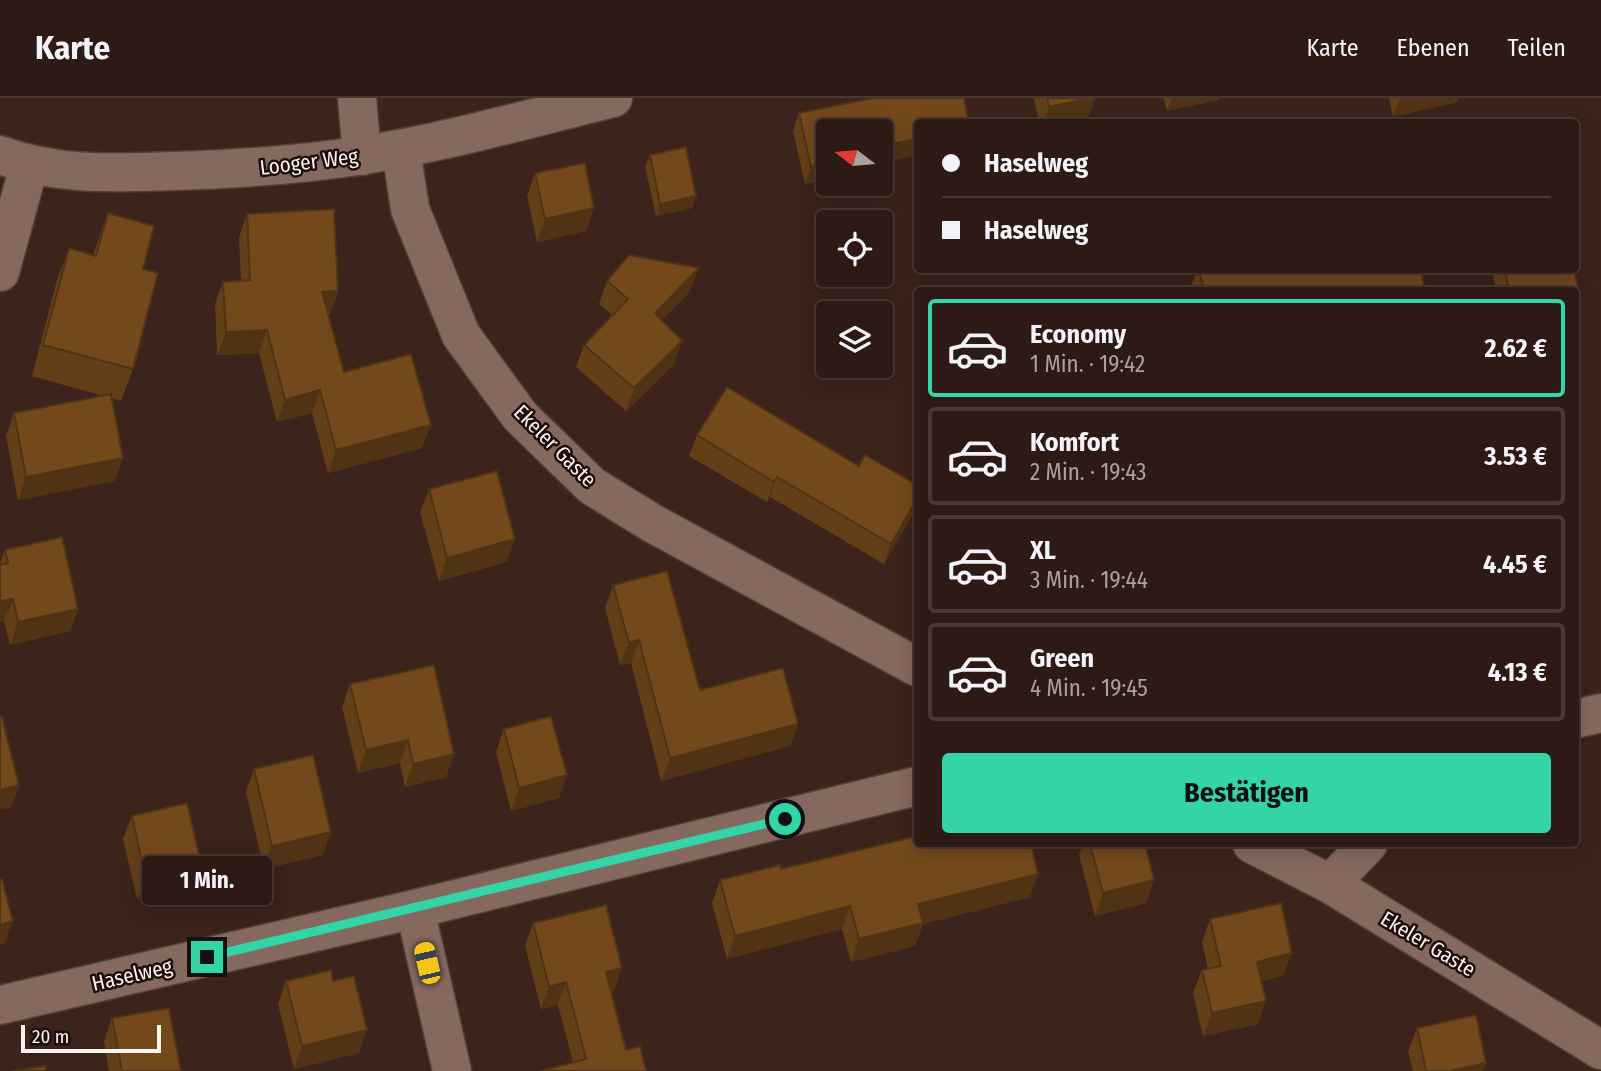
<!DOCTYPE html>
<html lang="de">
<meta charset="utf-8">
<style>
:root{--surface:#2d1a14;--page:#35231d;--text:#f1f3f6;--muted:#a7a1a0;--line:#483834;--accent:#33d4a8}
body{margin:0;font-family:"Fira Sans Condensed",sans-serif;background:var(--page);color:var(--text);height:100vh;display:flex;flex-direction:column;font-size:26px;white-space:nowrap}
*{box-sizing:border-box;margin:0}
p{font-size:23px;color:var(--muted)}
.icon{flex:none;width:38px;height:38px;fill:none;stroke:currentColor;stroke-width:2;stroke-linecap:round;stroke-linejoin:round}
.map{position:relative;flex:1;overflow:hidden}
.side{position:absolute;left:914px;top:189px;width:665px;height:560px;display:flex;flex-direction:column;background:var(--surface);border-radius:7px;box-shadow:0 4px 18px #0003,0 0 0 2px var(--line)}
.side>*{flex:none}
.banner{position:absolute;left:914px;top:21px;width:665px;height:154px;border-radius:7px;box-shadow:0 4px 18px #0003,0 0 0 2px var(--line);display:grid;align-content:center;height:154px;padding:0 28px;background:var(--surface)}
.needle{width:46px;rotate:286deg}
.tools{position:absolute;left:816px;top:21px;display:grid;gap:14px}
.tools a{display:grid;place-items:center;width:77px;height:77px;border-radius:7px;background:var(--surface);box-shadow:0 4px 18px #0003,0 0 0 2px var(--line);font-size:35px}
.scale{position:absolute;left:21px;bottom:18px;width:140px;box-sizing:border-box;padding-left:7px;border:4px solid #fdf2ef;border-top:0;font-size:19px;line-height:24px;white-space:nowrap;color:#fdf2ef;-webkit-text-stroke:5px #1b100c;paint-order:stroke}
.end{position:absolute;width:32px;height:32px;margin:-16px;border:9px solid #33d4a8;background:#111;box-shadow:0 0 0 4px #111}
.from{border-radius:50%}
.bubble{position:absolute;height:49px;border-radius:7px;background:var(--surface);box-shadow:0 4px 18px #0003,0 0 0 2px var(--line);font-size:23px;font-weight:700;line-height:49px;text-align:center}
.car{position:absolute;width:21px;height:42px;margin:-21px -10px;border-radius:9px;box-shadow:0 0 5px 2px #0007;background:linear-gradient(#f5c518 24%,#345 0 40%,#f5c518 0 76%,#345 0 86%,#f5c518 0)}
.banner b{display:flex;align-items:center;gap:24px;height:66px;font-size:26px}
.banner b+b{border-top:2px solid var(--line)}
.banner i{width:18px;height:18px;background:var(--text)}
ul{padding:12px 0 0;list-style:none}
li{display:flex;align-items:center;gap:21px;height:98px;margin:0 14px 10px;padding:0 14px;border:4px solid var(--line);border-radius:7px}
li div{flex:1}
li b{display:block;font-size:26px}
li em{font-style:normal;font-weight:700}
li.active{border-color:var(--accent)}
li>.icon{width:63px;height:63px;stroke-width:1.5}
.cta{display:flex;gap:14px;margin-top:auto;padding:14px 28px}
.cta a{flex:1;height:80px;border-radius:7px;background:var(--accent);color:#111;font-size:28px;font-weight:700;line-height:80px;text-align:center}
header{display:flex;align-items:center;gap:42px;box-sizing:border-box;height:98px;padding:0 35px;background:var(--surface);border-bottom:2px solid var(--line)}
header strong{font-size:33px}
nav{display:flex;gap:38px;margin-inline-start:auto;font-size:24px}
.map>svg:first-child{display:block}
</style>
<header>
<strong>Karte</strong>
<nav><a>Karte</a><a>Ebenen</a><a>Teilen</a></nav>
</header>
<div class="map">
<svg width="1601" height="973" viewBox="0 0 1601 973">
<rect width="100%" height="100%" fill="#3c231b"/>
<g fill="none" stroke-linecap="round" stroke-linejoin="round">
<g stroke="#523f38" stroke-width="41">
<g id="minor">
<polyline points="357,0 362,58"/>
<polyline points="401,51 410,111 461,237 520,318 592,388 652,425 917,569"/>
<path d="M0,57C58,78 113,75 173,73C237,71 301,67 364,57C448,44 531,20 613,0"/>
<polyline points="0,174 29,68"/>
<polyline points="1575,621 1601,615"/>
<polyline points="1252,746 1330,786 1601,952"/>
<polyline points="1330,786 1368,746"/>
<polyline points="415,811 452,973"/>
<polyline points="0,907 415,811 917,688"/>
</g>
</g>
<use href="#minor" stroke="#85685e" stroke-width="38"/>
</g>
<g fill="#633f18">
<polygon points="1034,0 1095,0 1087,22 1074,24 1039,24"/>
<polygon points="1164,0 1219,0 1218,2 1167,13"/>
<polygon points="1389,0 1458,0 1457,4 1393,19"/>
<polygon points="799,15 917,24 917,57 880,65 828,33 828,82 805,86 793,33"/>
<polygon points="650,57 696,98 692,110 656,118 645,69"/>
<polygon points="535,75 594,110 586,133 537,144 527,98"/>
<polygon points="108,115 143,171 133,271 121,303 112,300 115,383 18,402 6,338 14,315 103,298 32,278 57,182 69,150 93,157"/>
<polygon points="247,116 338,193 330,216 328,216 344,274 422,350 328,375 312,315 277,324 259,255 217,257 215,206 223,184 241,183 239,139"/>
<polygon points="1197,172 1421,172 1425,192 1191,192 1190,191"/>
<polygon points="1492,172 1574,172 1579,195 1575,207 1575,192 1496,192"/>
<polygon points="607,183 690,193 662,222 682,243 674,266 626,313 576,269 584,247 612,217 599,206"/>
<polygon points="697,337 859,368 917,387 917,407 884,466 770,399 767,404 689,358"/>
<polygon points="429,391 507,464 439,483 420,414"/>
<polygon points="5,452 78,511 70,533 10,547 4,523 0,524 0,465"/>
<polygon points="613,487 700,592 798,626 790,648 661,683 631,565 620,567 605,510"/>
<polygon points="350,586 454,656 446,679 405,689 400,665 358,675 342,609"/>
<polygon points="504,631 567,677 559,700 511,713 496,654"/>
<polygon points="254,671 323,757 264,771 246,694"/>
<polygon points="132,718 201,765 193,787 137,801 123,741"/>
<polygon points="1083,746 1145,746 1154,782 1146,805 1095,818 1079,757"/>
<polygon points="781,771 1030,799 923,826 915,848 851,864 842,831 727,861 712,805 720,782"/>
<polygon points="1210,821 1283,878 1261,883 1258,926 1203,938 1193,895 1202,872 1208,871 1202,844"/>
<polygon points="533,825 614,893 611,893 626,952 573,964 558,907 541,911 525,848"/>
<polygon points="286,883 333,883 359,955 294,971 278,906"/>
<polygon points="112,920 181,973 109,973 104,943"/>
<polygon points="1417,930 1486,965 1483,973 1413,973 1408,953"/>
</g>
<g fill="#503314">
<polygon points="1090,0 1095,0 1087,22 1074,24 1043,24 1049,9"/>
<polygon points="1172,0 1219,0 1218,2 1167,13"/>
<polygon points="1400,0 1458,0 1457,4 1393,19"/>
<polygon points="917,41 917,57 880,65 880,48"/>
<polygon points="828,65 828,82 805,86 811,69"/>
<polygon points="696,98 692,110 656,118 660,106"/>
<polygon points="594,110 586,133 537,144 545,121"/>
<polygon points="699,170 690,193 647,237 655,215"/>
<polygon points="338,193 330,216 314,217 322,194"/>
<polygon points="1579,195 1575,207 1575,196"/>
<polygon points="267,232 259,255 217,257 226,234"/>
<polygon points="682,243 674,266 626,313 634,290"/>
<polygon points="320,292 312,315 277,324 285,302"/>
<polygon points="431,327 422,350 328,375 336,352"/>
<polygon points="123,360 115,383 18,402 26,379"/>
<polygon points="777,379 770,399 767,404 774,384"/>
<polygon points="917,401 916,411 884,466 891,446"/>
<polygon points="515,441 507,464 439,483 447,460"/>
<polygon points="13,501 4,523 0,524 0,503"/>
<polygon points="78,511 70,533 10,547 18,524"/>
<polygon points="639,542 631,565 620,567 629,545"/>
<polygon points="798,626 790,648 661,683 670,660"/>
<polygon points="408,642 400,665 358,675 366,652"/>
<polygon points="454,656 446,679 405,689 413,666"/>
<polygon points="567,677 559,700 511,713 519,690"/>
<polygon points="19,687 11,710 0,712 0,692"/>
<polygon points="331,734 323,757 264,771 272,748"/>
<polygon points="201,765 193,787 137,801 145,778"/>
<polygon points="1038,776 1030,799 923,826 915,848 851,864 859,841 918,806"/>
<polygon points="1154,782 1146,805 1095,818 1103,795"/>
<polygon points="850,808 842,831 727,861 735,838"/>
<polygon points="13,823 5,846 0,847 0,827"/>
<polygon points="1292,855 1283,878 1248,886 1257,864"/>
<polygon points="622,870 614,893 597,897 606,874"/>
<polygon points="566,884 558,907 541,911 549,889"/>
<polygon points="1266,903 1258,926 1203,938 1212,915"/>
<polygon points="367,932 359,955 294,971 302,948"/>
<polygon points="1486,965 1483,973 1450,973"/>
</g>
<g fill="#73491c" stroke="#503314" stroke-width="2">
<polygon points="873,0 964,0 969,24 917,24 917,41 880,48 880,33 828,33 828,65 811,69 799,15"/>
<polygon points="1047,0 1090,0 1049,9"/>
<polygon points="686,49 696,98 660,106 650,57"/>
<polygon points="585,65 594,110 545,121 535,75"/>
<polygon points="334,111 338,193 322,194 344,274 411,256 431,327 336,352 320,292 285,302 267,232 226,234 223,184 250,182 247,116"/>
<polygon points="108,115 154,128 143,171 158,175 133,271 43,247 69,150 96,158"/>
<polygon points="629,157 699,170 655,215 682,243 634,290 584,247 628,201 607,183"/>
<polygon points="1199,172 1421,172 1425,192 1204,192"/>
<polygon points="1505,172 1574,172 1579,195 1575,196 1575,192 1509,192"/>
<polygon points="727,289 859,368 865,357 917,387 917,401 891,446 777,379 774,384 697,337"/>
<polygon points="111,296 123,360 26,379 14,315"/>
<polygon points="497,373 515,441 447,460 429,391"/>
<polygon points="62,439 78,511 18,524 13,501 0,503 0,467 8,465 5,452"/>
<polygon points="667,473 700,592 783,570 798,626 670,660 639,542 629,545 613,487"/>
<polygon points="1575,508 1578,522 1575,523"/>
<polygon points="434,567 454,656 413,666 408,642 366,652 350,586"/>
<polygon points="551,618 567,677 519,690 504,631"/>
<polygon points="0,619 2,619 19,687 0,692"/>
<polygon points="313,657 331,734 272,748 254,671"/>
<polygon points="187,705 201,765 145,778 132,718"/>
<polygon points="917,738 917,746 1031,746 1038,776 918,806 923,825 859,841 850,808 735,838 720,782 780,767 781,771"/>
<polygon points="1090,746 1145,746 1154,782 1103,795"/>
<polygon points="2,781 13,823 0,827 0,782"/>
<polygon points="1281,805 1292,855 1257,864 1266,903 1212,915 1202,872 1221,868 1210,821"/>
<polygon points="606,807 622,870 606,874 626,952 640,948 646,973 540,973 586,961 566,884 549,889 533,825"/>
<polygon points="331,872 333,883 354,878 367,932 302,948 286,883"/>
<polygon points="169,910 181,973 122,973 112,920"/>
<polygon points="1476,917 1486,965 1450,973 1426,973 1417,930"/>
<polygon points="45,968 46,973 13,973"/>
</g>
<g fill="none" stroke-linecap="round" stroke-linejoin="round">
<polyline stroke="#33d4a8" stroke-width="9" points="207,859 785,721"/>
</g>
<g text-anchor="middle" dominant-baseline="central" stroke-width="5" stroke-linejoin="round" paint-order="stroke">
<g font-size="21" fill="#fdf2ef" stroke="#1b100c">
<text transform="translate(309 64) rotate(-7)">Looger Weg</text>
<text transform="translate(555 348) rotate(45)">Ekeler Gaste</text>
<text transform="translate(1428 846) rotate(31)">Ekeler Gaste</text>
<text transform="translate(132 877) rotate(-13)">Haselweg</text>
</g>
</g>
</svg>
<div class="tools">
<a><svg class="needle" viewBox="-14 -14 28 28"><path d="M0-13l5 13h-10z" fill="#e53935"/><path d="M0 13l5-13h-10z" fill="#a7a1a0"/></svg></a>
<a><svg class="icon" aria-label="locate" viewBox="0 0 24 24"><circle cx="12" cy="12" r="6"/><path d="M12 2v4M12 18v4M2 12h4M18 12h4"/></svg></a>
<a><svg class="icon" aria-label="layers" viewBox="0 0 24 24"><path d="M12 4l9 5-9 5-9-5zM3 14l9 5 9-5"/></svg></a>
</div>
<div class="scale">20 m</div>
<i class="end from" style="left:785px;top:721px"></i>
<i class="end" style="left:207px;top:859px"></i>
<div class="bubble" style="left:142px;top:758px;width:130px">1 Min.</div>
<i class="car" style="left:427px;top:865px;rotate:347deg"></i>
<div class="banner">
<b><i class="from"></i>Haselweg</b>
<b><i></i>Haselweg</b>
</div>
<section class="side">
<ul>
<li class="active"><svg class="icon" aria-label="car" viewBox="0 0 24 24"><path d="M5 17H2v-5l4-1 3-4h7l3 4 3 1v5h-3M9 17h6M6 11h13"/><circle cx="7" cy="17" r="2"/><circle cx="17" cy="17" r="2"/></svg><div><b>Economy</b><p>1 Min. · 19:42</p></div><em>2.62 €</em></li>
<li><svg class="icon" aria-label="car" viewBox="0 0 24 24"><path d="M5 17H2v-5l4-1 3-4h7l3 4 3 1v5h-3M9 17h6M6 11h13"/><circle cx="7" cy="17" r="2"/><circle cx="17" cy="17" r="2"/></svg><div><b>Komfort</b><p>2 Min. · 19:43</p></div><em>3.53 €</em></li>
<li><svg class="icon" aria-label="car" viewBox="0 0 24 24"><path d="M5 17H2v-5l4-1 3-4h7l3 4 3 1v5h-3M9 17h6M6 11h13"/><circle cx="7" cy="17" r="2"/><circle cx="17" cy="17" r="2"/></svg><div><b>XL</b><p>3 Min. · 19:44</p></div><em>4.45 €</em></li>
<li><svg class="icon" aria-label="car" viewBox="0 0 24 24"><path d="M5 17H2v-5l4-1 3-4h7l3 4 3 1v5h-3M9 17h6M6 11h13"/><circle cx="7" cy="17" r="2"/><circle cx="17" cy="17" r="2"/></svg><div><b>Green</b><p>4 Min. · 19:45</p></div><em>4.13 €</em></li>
</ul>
<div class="cta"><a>Bestätigen</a></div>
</section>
</div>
